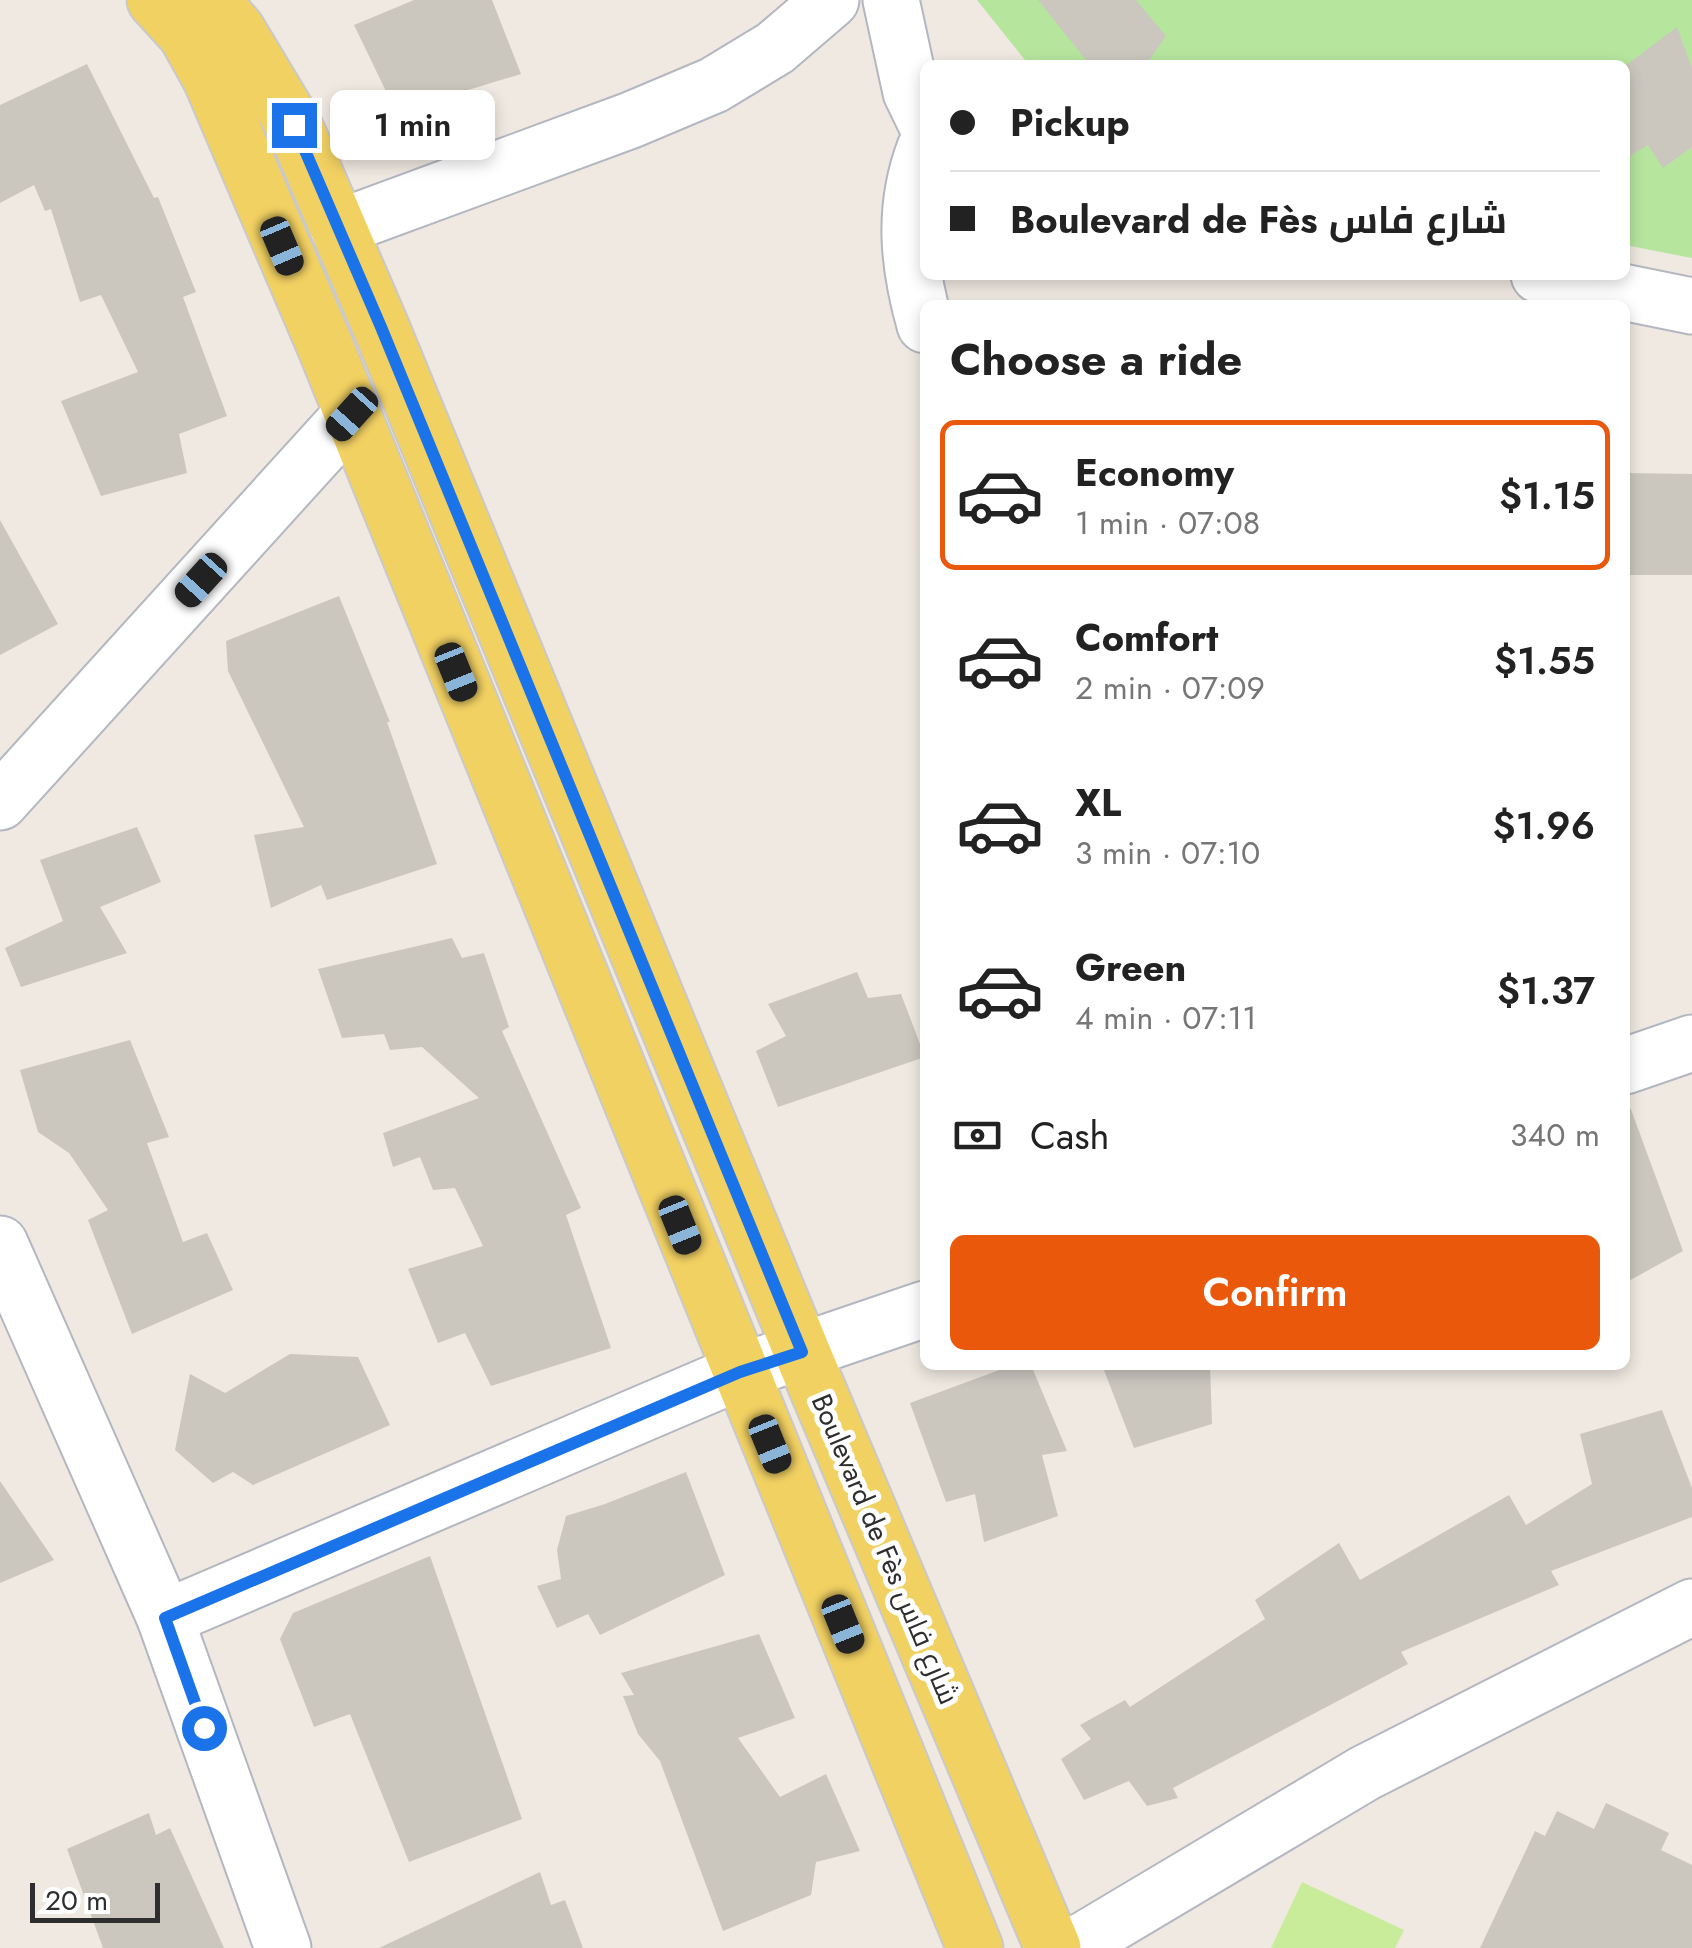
<!DOCTYPE html>
<meta charset="utf-8">
<style>
:root{--surface:#fff;--page:#f6f6f6;--text:#222;--muted:#767676;--line:#e0e0e0;--accent:#ea580c}
body{margin:0;font-family:Jost,Cairo,sans-serif;background:var(--page);color:var(--text);height:100vh;display:flex;flex-direction:column;font-size:38px;white-space:nowrap}
*{box-sizing:border-box;margin:0}
p{font-size:32px;color:var(--muted)}
.icon{flex:none;width:55px;height:55px;fill:none;stroke:currentColor;stroke-width:2;stroke-linecap:round;stroke-linejoin:round}
.map{position:relative;flex:1;overflow:hidden}
.details{position:absolute;left:920px;top:300px;width:710px;height:1070px;display:flex;flex-direction:column;background:var(--surface);border-radius:15px;box-shadow:0 5px 15px #0003}
.details>*{flex:none}
.guide{position:absolute;left:920px;top:60px;width:710px;height:220px;border-radius:15px;box-shadow:0 5px 15px #0003;display:grid;align-content:center;height:220px;padding:0 30px;background:var(--surface)}
.scale{position:absolute;left:30px;bottom:25px;width:130px;box-sizing:border-box;padding-left:10px;border:5px solid #2e2e2e;border-top:0;font-size:28px;line-height:35px;white-space:nowrap;color:#2e2e2e;-webkit-text-stroke:8px #fff;paint-order:stroke}
.end{position:absolute;width:45px;height:45px;margin:-22px;border:12px solid #1a73e8;background:#fff;box-shadow:0 0 0 5px #fff}
.from{border-radius:50%}
.bubble{position:absolute;height:70px;border-radius:15px;background:var(--surface);box-shadow:0 5px 15px #0003;font-size:32px;font-weight:600;line-height:70px;text-align:center}
.car{position:absolute;width:30px;height:60px;margin:-30px -15px;border-radius:12px;box-shadow:0 0 8px 2px #0007;background:linear-gradient(#222 24%,#8ab4d8 0 40%,#222 0 76%,#8ab4d8 0 86%,#222 0)}
.guide b{display:flex;align-items:center;gap:35px;height:95px;font-size:38px}
.guide b+b{border-top:2px solid var(--line)}
.guide i{width:25px;height:25px;background:var(--text)}
ul{padding:0;list-style:none}
li{display:flex;align-items:center;gap:30px;height:150px;margin:0 20px 15px;padding:0 10px;border:5px solid transparent;border-radius:15px}
li div{flex:1}
li b{display:block;font-size:38px}
li em{font-style:normal;font-weight:600}
li.selected{border-color:var(--accent)}
li>.icon{width:90px;height:90px;stroke-width:1.5}
h2{padding:0 30px;font-size:45px;line-height:120px}
.pay{display:flex;align-items:center;gap:25px;height:110px;padding:0 30px;font-size:38px}
.pay p{margin-inline-start:auto}
.cta{display:flex;gap:20px;margin-top:auto;padding:20px 30px}
.cta a{flex:1;height:115px;border-radius:15px;background:var(--accent);color:#fff;font-size:40px;font-weight:600;line-height:115px;text-align:center}
.map>svg:first-child{display:block}
</style>
<div class="map">
<svg width="1692" height="1948" viewBox="0 0 1692 1948">
<rect width="100%" height="100%" fill="#efe9e1"/>
<polygon fill="#b6e59e" points="977,0 1692,0 1692,258 1625,245 1625,65 1029,65"/>
<polygon fill="#c9ec9a" points="1302,1882 1404,1930 1395,1948 1271,1948"/>
<g fill="#cbc7bf">
<polygon points="414,0 492,0 521,74 396,112 354,25"/>
<polygon points="1038,0 1136,0 1166,36 1146,65 1090,65"/>
<polygon points="1677,27 1692,68 1692,147 1663,168 1648,145 1625,159 1625,66"/>
<polygon points="87,64 154,198 158,197 196,292 183,297 227,416 179,434 187,473 101,496 61,401 138,372 101,295 80,302 51,209 45,211 34,185 0,203 0,105"/>
<polygon points="1625,473 1692,474 1692,575 1625,575"/>
<polygon points="0,520 58,624 0,655"/>
<polygon points="339,596 390,722 387,722 437,864 327,900 321,885 271,908 254,835 304,827 228,671 226,641"/>
<polygon points="137,827 161,882 100,907 127,953 21,987 5,948 63,921 40,860"/>
<polygon points="452,938 462,958 484,953 509,1027 502,1031 581,1208 566,1215 611,1348 491,1386 465,1333 438,1343 408,1269 483,1246 455,1188 433,1190 420,1157 393,1167 383,1133 479,1098 422,1047 390,1050 384,1034 342,1038 318,969"/>
<polygon points="857,972 868,998 901,994 925,1057 778,1107 756,1051 786,1036 768,1004"/>
<polygon points="130,1040 169,1137 147,1143 183,1242 207,1233 233,1290 132,1334 88,1220 108,1210 69,1153 38,1132 20,1070"/>
<polygon points="1629,1104 1683,1251 1625,1283 1625,1105"/>
<polygon points="290,1354 358,1357 390,1425 253,1485 233,1472 213,1483 175,1450 190,1374 225,1393"/>
<polygon points="1013,1365 1031,1365 1067,1451 1042,1455 1058,1516 984,1542 975,1494 946,1502 910,1403"/>
<polygon points="1102,1365 1210,1365 1212,1424 1134,1448"/>
<polygon points="1662,1410 1692,1488 1692,1517 1551,1571 1559,1585 1401,1652 1408,1664 1173,1788 1178,1798 1147,1806 1129,1781 1084,1800 1061,1759 1091,1739 1080,1725 1125,1700 1130,1707 1265,1619 1255,1600 1339,1543 1360,1580 1509,1495 1526,1525 1592,1484 1580,1434"/>
<polygon points="686,1472 725,1575 600,1635 588,1614 557,1628 537,1586 561,1579 557,1550 566,1516 605,1504"/>
<polygon points="0,1481 54,1560 0,1583"/>
<polygon points="430,1556 522,1819 409,1862 350,1714 314,1727 280,1639 293,1613"/>
<polygon points="759,1634 795,1718 738,1738 780,1797 826,1774 860,1851 816,1862 811,1895 723,1931 660,1761 638,1734 623,1696 634,1695 621,1673"/>
<polygon points="1606,1803 1669,1833 1661,1850 1692,1865 1692,1948 1480,1948 1535,1831 1545,1836 1557,1811 1594,1829"/>
<polygon points="149,1813 156,1835 170,1828 224,1948 103,1948 67,1849"/>
<polygon points="540,1872 551,1905 565,1900 583,1948 379,1948"/>
</g>
<g fill="none" stroke-linecap="round" stroke-linejoin="round">
<g stroke="#b4b7c1" stroke-width="59">
<g id="minor">
<polyline points="891,0 911,92 925,121"/>
<path d="M925,148C902,208 908,265 925,325"/>
<polyline points="338,228 631,120 714,85 775,48 831,0"/>
<polyline points="1539,275 1692,306"/>
<polyline points="0,802 352,414"/>
<polyline points="1625,1066 1692,1043"/>
<polyline points="0,1244 165,1618 283,1948"/>
<polyline points="165,1618 740,1372 925,1309"/>
<polyline points="1071,1948 1365,1773 1692,1607"/>
</g>
</g>
<g stroke="#c9c9c9" stroke-width="59">
<g id="major">
<polyline points="155,0 186,34 211,79 325,346 975,1948"/>
<polyline points="211,0 237,30 294,125 381,327 802,1352 1053,1948"/>
</g>
</g>
<use href="#minor" stroke="#fff" stroke-width="55"/>
<use href="#major" stroke="#f2d163" stroke-width="55"/>
</g>
<g fill="none" stroke-linecap="round" stroke-linejoin="round">
<polyline stroke="#1a73e8" stroke-width="12" points="204,1728 165,1618 740,1372 802,1352 381,327 294,125"/>
</g>
<g text-anchor="middle" dominant-baseline="central" stroke-width="10" stroke-linejoin="round" paint-order="stroke">
<g font-size="28" fill="#2e2e2e" stroke="#fff">
<text transform="translate(885 1549) rotate(67)">Boulevard de Fès شارع فاس</text>
</g>
</g>
</svg>
<div class="scale">20 m</div>
<i class="end from" style="left:204px;top:1728px"></i>
<i class="end" style="left:294px;top:125px"></i>
<div class="bubble" style="left:330px;top:90px;width:165px">1 min</div>
<i class="car" style="left:282px;top:246px;rotate:157deg"></i>
<i class="car" style="left:352px;top:414px;rotate:222deg"></i>
<i class="car" style="left:201px;top:580px;rotate:222deg"></i>
<i class="car" style="left:456px;top:672px;rotate:158deg"></i>
<i class="car" style="left:680px;top:1225px;rotate:158deg"></i>
<i class="car" style="left:770px;top:1444px;rotate:158deg"></i>
<i class="car" style="left:843px;top:1624px;rotate:158deg"></i>
<div class="guide">
<b><i class="from"></i>Pickup</b>
<b><i></i>Boulevard de Fès شارع فاس</b>
</div>
<section class="details">
<h2>Choose a ride</h2>
<ul>
<li class="selected"><svg class="icon" aria-label="car" viewBox="0 0 24 24"><path d="M5 17H2v-5l4-1 3-4h7l3 4 3 1v5h-3M9 17h6M6 11h13"/><circle cx="7" cy="17" r="2"/><circle cx="17" cy="17" r="2"/></svg><div><b>Economy</b><p>1 min · 07:08</p></div><em>$1.15</em></li>
<li><svg class="icon" aria-label="car" viewBox="0 0 24 24"><path d="M5 17H2v-5l4-1 3-4h7l3 4 3 1v5h-3M9 17h6M6 11h13"/><circle cx="7" cy="17" r="2"/><circle cx="17" cy="17" r="2"/></svg><div><b>Comfort</b><p>2 min · 07:09</p></div><em>$1.55</em></li>
<li><svg class="icon" aria-label="car" viewBox="0 0 24 24"><path d="M5 17H2v-5l4-1 3-4h7l3 4 3 1v5h-3M9 17h6M6 11h13"/><circle cx="7" cy="17" r="2"/><circle cx="17" cy="17" r="2"/></svg><div><b>XL</b><p>3 min · 07:10</p></div><em>$1.96</em></li>
<li><svg class="icon" aria-label="car" viewBox="0 0 24 24"><path d="M5 17H2v-5l4-1 3-4h7l3 4 3 1v5h-3M9 17h6M6 11h13"/><circle cx="7" cy="17" r="2"/><circle cx="17" cy="17" r="2"/></svg><div><b>Green</b><p>4 min · 07:11</p></div><em>$1.37</em></li>
</ul>
<div class="pay"><svg class="icon" aria-label="cash" viewBox="0 0 24 24"><path d="M3 7h18v10H3z"/><circle cx="12" cy="12" r="2"/></svg>Cash<p>340 m</p></div>
<div class="cta"><a>Confirm</a></div>
</section>
</div>
